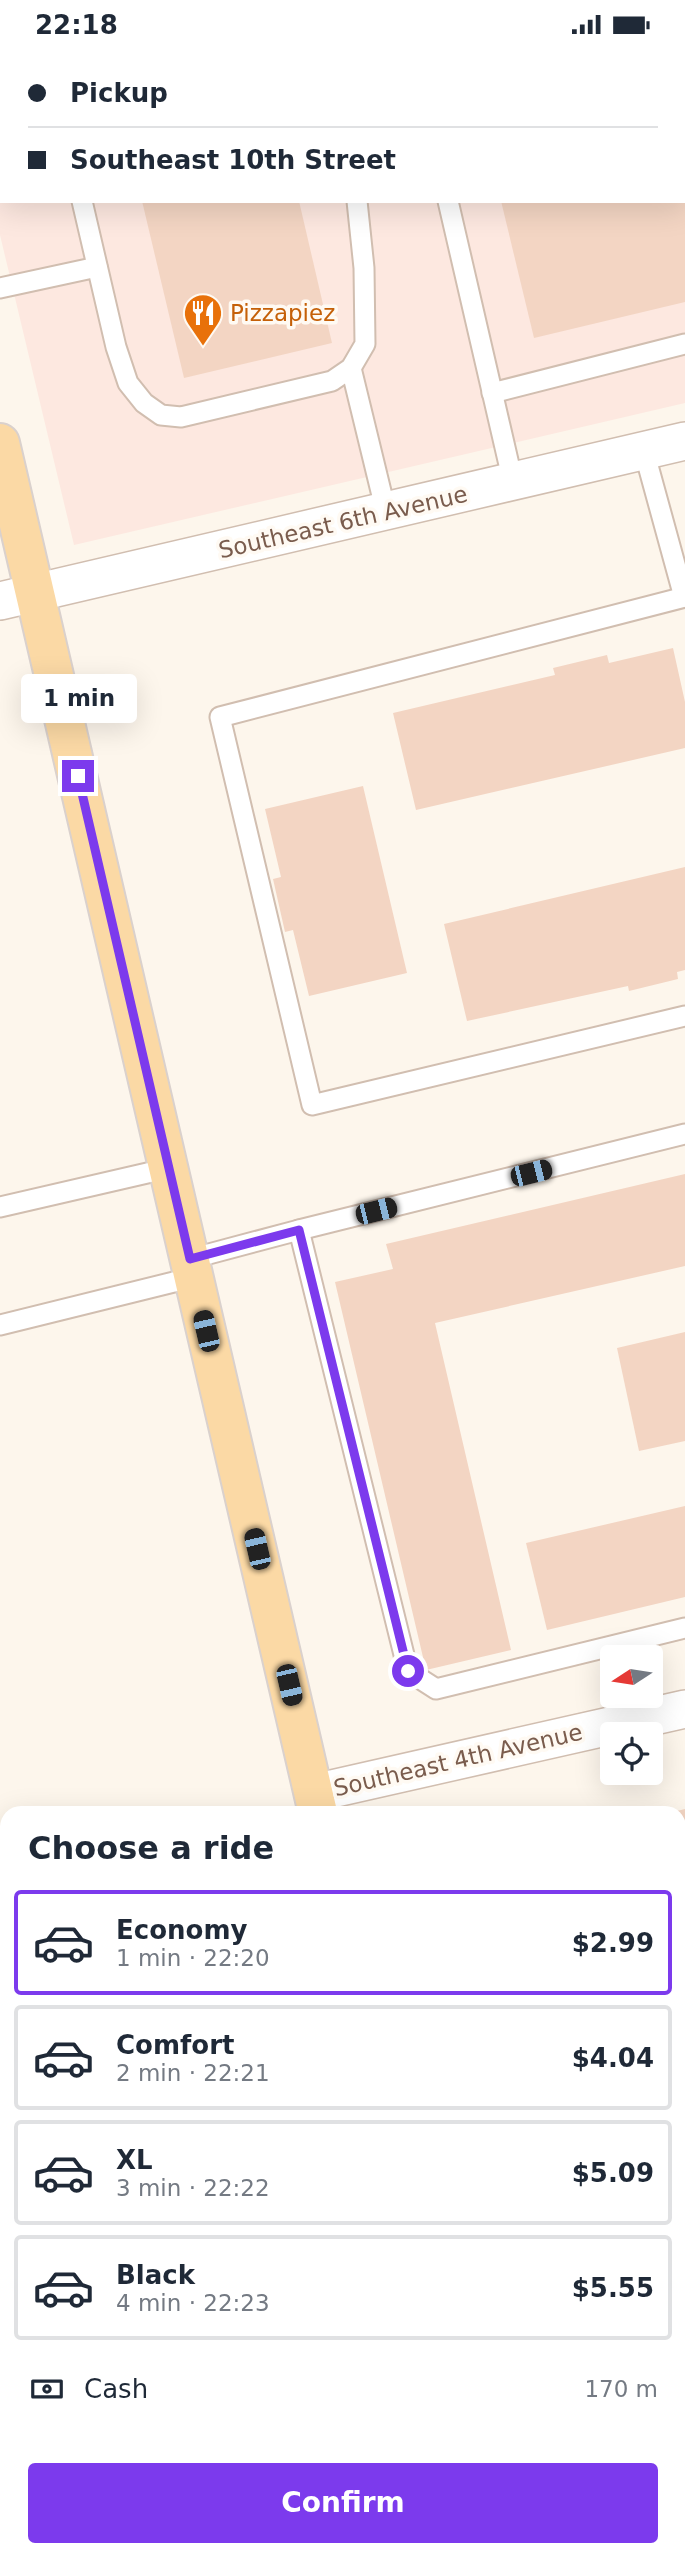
<!DOCTYPE html>
<meta charset="utf-8">
<style>
:root{--surface:#fff;--page:#f6f6f7;--text:#1f2937;--muted:#747a83;--line:#e0e1e3;--accent:#7c3aed}
body{margin:0;font-family:"DejaVu Sans",sans-serif;background:var(--page);color:var(--text);height:100vh;display:flex;flex-direction:column;font-size:26px;white-space:nowrap}
*{box-sizing:border-box;margin:0}
p{font-size:23px;color:var(--muted)}
.icon{flex:none;width:38px;height:38px;fill:none;stroke:currentColor;stroke-width:2;stroke-linecap:round;stroke-linejoin:round}
.map{position:relative;flex:1;overflow:hidden}
.panel{position:absolute;left:0px;top:1757px;width:686px;height:751px;display:flex;flex-direction:column;background:var(--surface);border-radius:21px 21px 0 0;box-shadow:0 7px 28px #0002}
.panel>*{flex:none}
.top-card{position:absolute;left:0px;top:0px;width:686px;height:154px;box-shadow:0 7px 28px #0002;display:grid;align-content:center;height:154px;padding:0 28px;background:var(--surface)}
.needle{width:46px;rotate:258deg}
.buttons{position:absolute;left:600px;top:1596px;display:grid;gap:14px}
.buttons a{display:grid;place-items:center;width:63px;height:63px;border-radius:7px;background:var(--surface);box-shadow:0 7px 28px #0002;font-size:35px}
.end{position:absolute;width:32px;height:32px;margin:-16px;border:9px solid #7c3aed;background:#fff;box-shadow:0 0 0 4px #fff}
.from{border-radius:50%}
.bubble{position:absolute;height:49px;border-radius:7px;background:var(--surface);box-shadow:0 7px 28px #0002;font-size:23px;font-weight:600;line-height:49px;text-align:center}
.car{position:absolute;width:21px;height:42px;margin:-21px -10px;border-radius:9px;box-shadow:0 0 5px 2px #0007;background:linear-gradient(#222 24%,#8ab4d8 0 40%,#222 0 76%,#8ab4d8 0 86%,#222 0)}
.top-card b{display:flex;align-items:center;gap:24px;height:66px;font-size:26px}
.top-card b+b{border-top:2px solid var(--line)}
.top-card i{width:18px;height:18px;background:var(--text)}
ul{padding:0;list-style:none}
li{display:flex;align-items:center;gap:21px;height:105px;margin:0 14px 10px;padding:0 14px;border:4px solid var(--line);border-radius:7px}
li div{flex:1}
li b{display:block;font-size:26px}
li em{font-style:normal;font-weight:600}
li.active{border-color:var(--accent)}
li>.icon{width:63px;height:63px;stroke-width:1.5}
h2{padding:0 28px;font-size:32px;line-height:84px}
.pay{display:flex;align-items:center;gap:18px;height:77px;padding:0 28px;font-size:26px}
.pay p{margin-inline-start:auto}
.primary-button{display:flex;gap:14px;margin-top:auto;padding:14px 28px}
.primary-button a{flex:1;height:80px;border-radius:7px;background:var(--accent);color:#fff;font-size:28px;font-weight:600;line-height:80px;text-align:center}
.status{display:flex;justify-content:space-between;align-items:center;height:49px;padding:0 35px;background:var(--surface);direction:ltr}
.status svg{height:19px;fill:currentColor}
.map>svg:first-child{display:block}
</style>
<div class="status"><b>22:18</b><svg viewBox="0 0 49 12"><path d="M0 12V9h3v3zM5 12V6h3v6zM10 12V3h3v9zM15 12V0h3v12zM26 1h20v11H26zM47 4h2v5h-2z"/></svg></div>
<div class="map">
<svg width="685" height="2507" viewBox="0 0 685 2507">
<rect width="100%" height="100%" fill="#fdf6ec"/>
<path fill="#fde8e0" fill-rule="evenodd" d="M0,0H685V354L74,496L0,186ZM2,2H684V152H2Z"/>
<g fill="#f3d5c3">
<polygon points="142,152 299,152 332,294 184,329"/>
<polygon points="501,152 685,152 685,253 534,289"/>
<polygon points="673,599 685,653 685,699 416,761 393,664 555,626 553,619 607,606 609,614"/>
<polygon points="363,737 407,924 309,947 293,881 285,883 273,830 281,828 265,760"/>
<polygon points="685,818 685,921 677,923 678,930 629,942 628,937 467,972 444,875"/>
<polygon points="685,1125 685,1217 435,1274 511,1601 426,1621 335,1233 393,1220 386,1195"/>
<polygon points="685,1283 685,1392 639,1402 617,1299"/>
<polygon points="685,1457 685,1548 547,1581 526,1494"/>
<polygon points="685,1760 685,1869 679,1870 679,1764 673,1763"/>
<polygon points="685,1893 685,2007 684,2008 679,1986 679,1894"/>
<polygon points="595,2501 659,2501 661,2507 597,2507"/>
</g>
<g fill="none" stroke-linecap="round" stroke-linejoin="round">
<g stroke="#d1beb0" stroke-width="23">
<g id="service">
<polyline points="331,0 332,2"/>
<polyline points="414,0 415,2"/>
<polyline points="189,2 197,0"/>
<polyline points="82,152 116,298 128,334 144,354 161,366 181,368 332,332 351,319 365,295 364,219 357,152"/>
<polyline points="448,152 513,433"/>
<polyline points="0,239 97,218"/>
<polyline points="351,319 386,463"/>
<polyline points="492,344 685,295"/>
<polyline points="644,402 684,548"/>
<polyline points="685,548 220,668 312,1056 685,967"/>
<polyline points="685,1085 299,1181 408,1622 436,1640 685,1579"/>
<polyline points="0,1158 169,1119"/>
<polyline points="190,1210 299,1181"/>
<polyline points="0,1276 194,1228"/>
<polyline points="95,2501 97,2507"/>
<polyline points="31,2507 54,2501"/>
</g>
</g>
<g stroke="#d1beb0" stroke-width="40">
<g id="minor">
<polyline points="0,552 685,392"/>
<polyline points="314,1744 685,1660"/>
</g>
</g>
<g stroke="#dad1cd" stroke-width="42">
<g id="primary">
<polyline points="0,394 318,1764"/>
<polyline points="489,2501 490,2507"/>
</g>
</g>
<use href="#service" stroke="#fff" stroke-width="19"/>
<use href="#minor" stroke="#fff" stroke-width="37"/>
<use href="#primary" stroke="#fbd9a5" stroke-width="38"/>
</g>
<g fill="none" stroke-linecap="round" stroke-linejoin="round">
<polyline stroke="#7c3aed" stroke-width="9" points="78,727 190,1210 299,1181 408,1622"/>
</g>
<defs>
<g id="restaurant-pin" transform="scale(2.0125)"><path d="M0 17L-7.5 6A9.5 9.5 0 1 1 7.5 6Z" fill="#e8710a" stroke="#fffaf3"/><path d="M-5-6h1v4h1v-4h1v4h1v-4h1v5L-1.5 .5V6h-2V.5L-5-1ZM5-6V6H3V1.5H1.5Q1.5-4 5-6Z" fill="#fff"/></g>
</defs>
<g fill-rule="evenodd">
<use href="#restaurant-pin" x="203" y="264"/>
</g>
<g text-anchor="middle" dominant-baseline="central" stroke-width="7" stroke-linejoin="round" paint-order="stroke">
<g font-size="23" fill="#c56008" stroke="#fffaf3" text-anchor="start">
<text x="230" y="264">Pizzapiez</text>
</g>
<g font-size="23" fill="#7a5c4d" stroke="#fffaf3">
<text transform="translate(343 473) rotate(-13)">Southeast 6th Avenue</text>
<text transform="translate(458 1711) rotate(-13)">Southeast 4th Avenue</text>
</g>
</g>
</svg>
<div class="buttons">
<a><svg class="needle" viewBox="-14 -14 28 28"><path d="M0-13l5 13h-10z" fill="#e53935"/><path d="M0 13l5-13h-10z" fill="#747a83"/></svg></a>
<a><svg class="icon" aria-label="locate" viewBox="0 0 24 24"><circle cx="12" cy="12" r="6"/><path d="M12 2v4M12 18v4M2 12h4M18 12h4"/></svg></a>
</div>
<i class="end from" style="left:408px;top:1622px"></i>
<i class="end" style="left:78px;top:727px"></i>
<div class="bubble" style="left:21px;top:625px;width:116px">1 min</div>
<i class="car" style="left:531px;top:1124px;rotate:76deg"></i>
<i class="car" style="left:376px;top:1162px;rotate:76deg"></i>
<i class="car" style="left:206px;top:1282px;rotate:347deg"></i>
<i class="car" style="left:257px;top:1500px;rotate:347deg"></i>
<i class="car" style="left:289px;top:1636px;rotate:167deg"></i>
<div class="top-card">
<b><i class="from"></i>Pickup</b>
<b><i></i>Southeast 10th Street</b>
</div>
<section class="panel">
<h2>Choose a ride</h2>
<ul>
<li class="active"><svg class="icon" aria-label="car" viewBox="0 0 24 24"><path d="M5 17H2v-5l4-1 3-4h7l3 4 3 1v5h-3M9 17h6M6 11h13"/><circle cx="7" cy="17" r="2"/><circle cx="17" cy="17" r="2"/></svg><div><b>Economy</b><p>1 min · 22:20</p></div><em>$2.99</em></li>
<li><svg class="icon" aria-label="car" viewBox="0 0 24 24"><path d="M5 17H2v-5l4-1 3-4h7l3 4 3 1v5h-3M9 17h6M6 11h13"/><circle cx="7" cy="17" r="2"/><circle cx="17" cy="17" r="2"/></svg><div><b>Comfort</b><p>2 min · 22:21</p></div><em>$4.04</em></li>
<li><svg class="icon" aria-label="car" viewBox="0 0 24 24"><path d="M5 17H2v-5l4-1 3-4h7l3 4 3 1v5h-3M9 17h6M6 11h13"/><circle cx="7" cy="17" r="2"/><circle cx="17" cy="17" r="2"/></svg><div><b>XL</b><p>3 min · 22:22</p></div><em>$5.09</em></li>
<li><svg class="icon" aria-label="car" viewBox="0 0 24 24"><path d="M5 17H2v-5l4-1 3-4h7l3 4 3 1v5h-3M9 17h6M6 11h13"/><circle cx="7" cy="17" r="2"/><circle cx="17" cy="17" r="2"/></svg><div><b>Black</b><p>4 min · 22:23</p></div><em>$5.55</em></li>
</ul>
<div class="pay"><svg class="icon" aria-label="cash" viewBox="0 0 24 24"><path d="M3 7h18v10H3z"/><circle cx="12" cy="12" r="2"/></svg>Cash<p>170 m</p></div>
<div class="primary-button"><a>Confirm</a></div>
</section>
</div>
